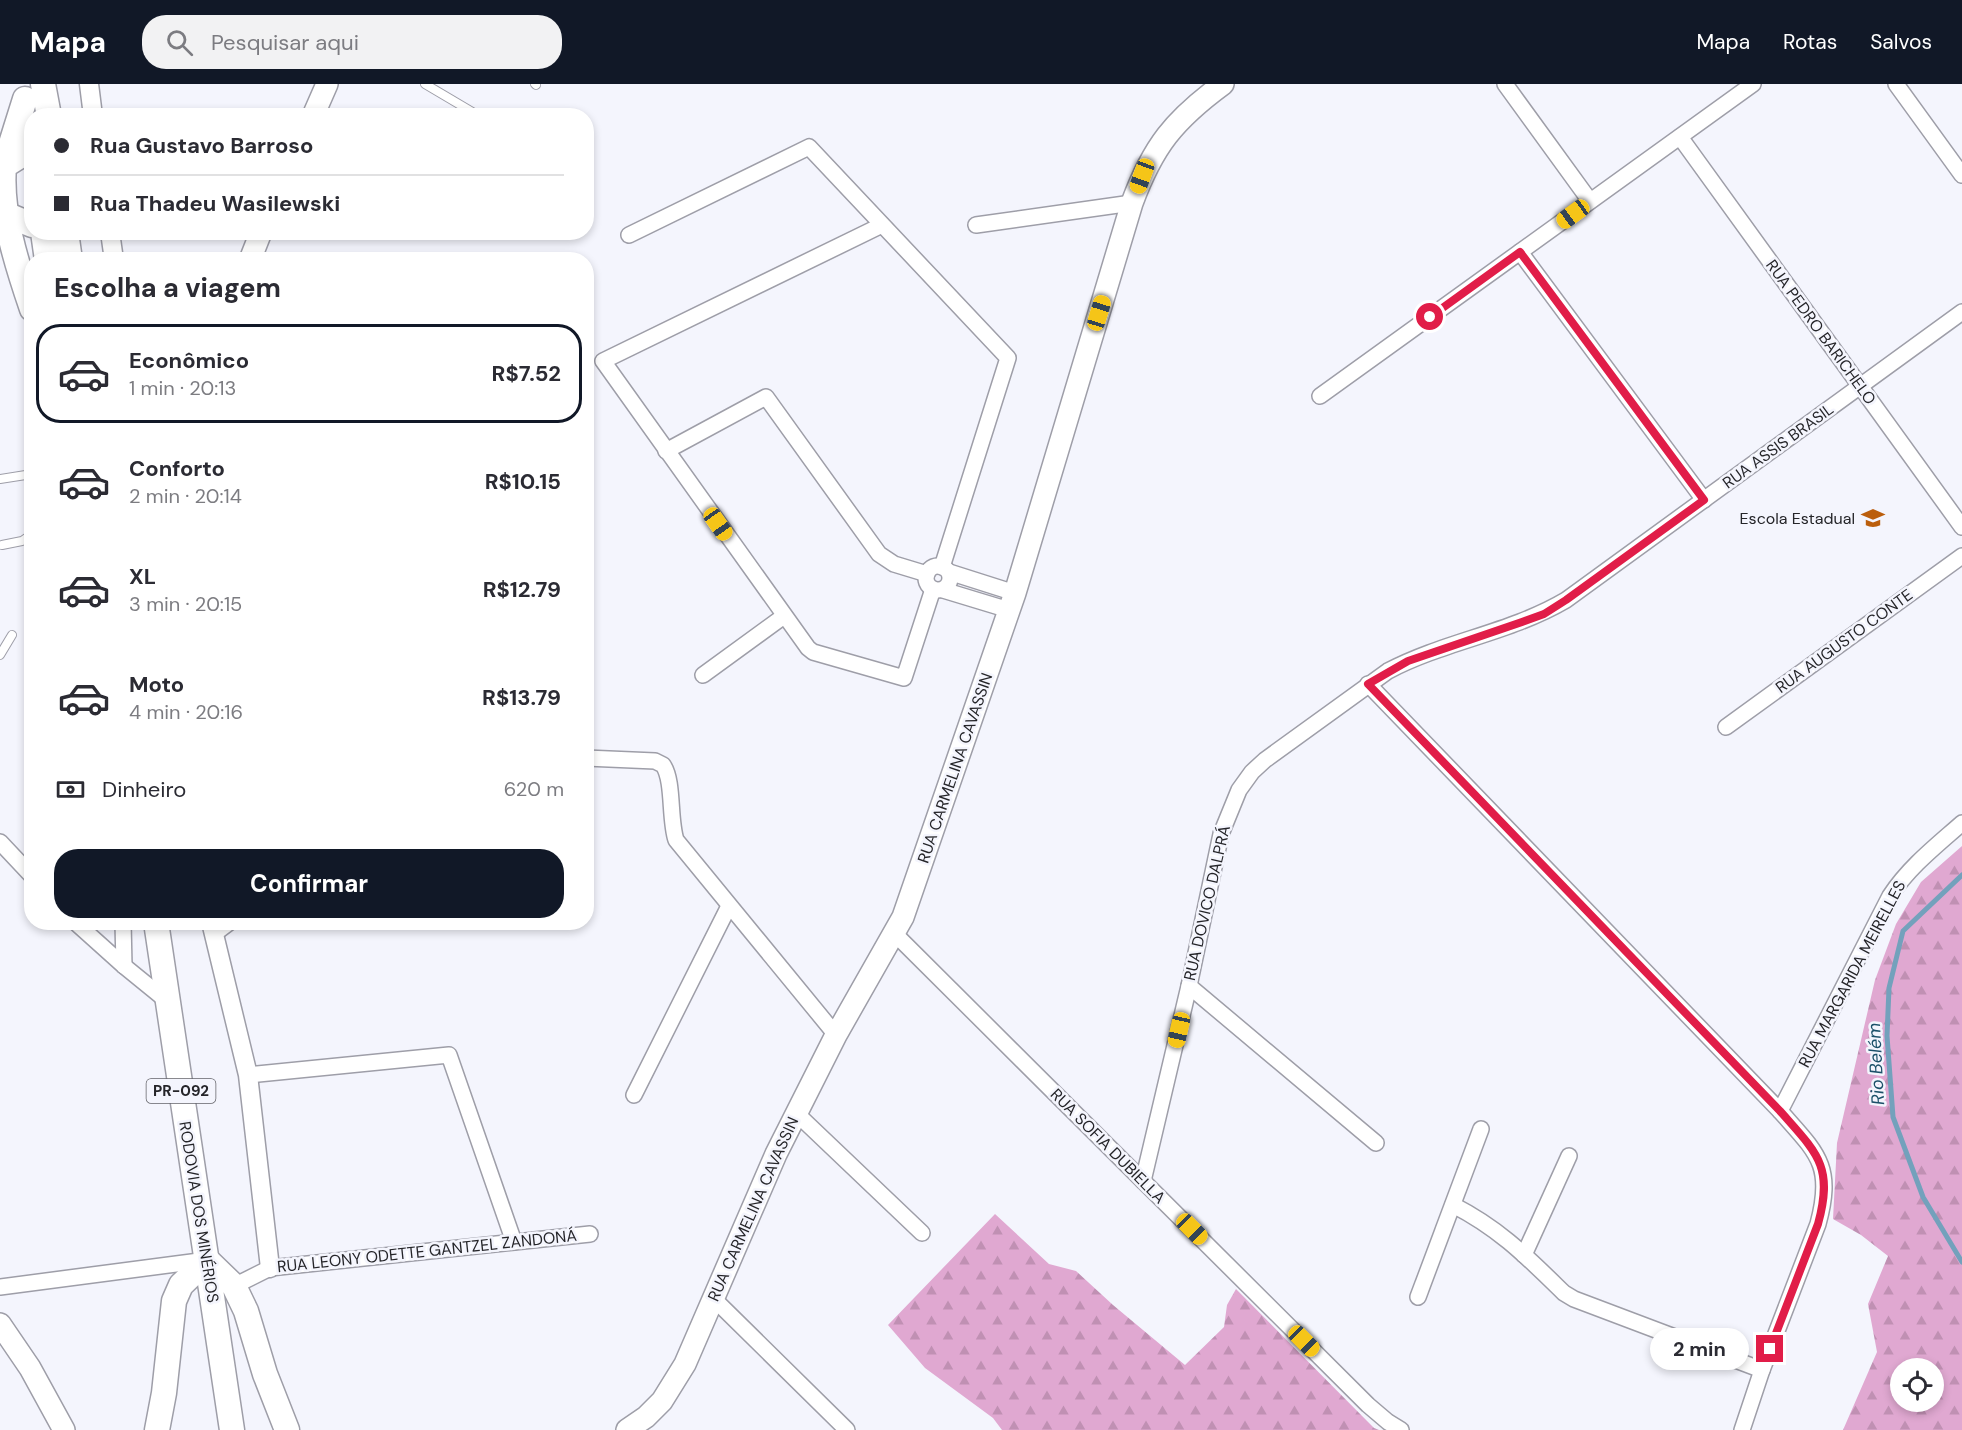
<!DOCTYPE html>
<html lang="pt">
<meta charset="utf-8">
<style>
:root{--surface:#fff;--page:#f2f2f3;--text:#2b2b33;--muted:#7c7c81;--line:#e1e1e2;--accent:#111827}
body{margin:0;font-family:"DM Sans",sans-serif;background:var(--page);color:var(--text);height:100vh;display:flex;flex-direction:column;font-size:22px;white-space:nowrap}
*{box-sizing:border-box;margin:0}
p{font-size:20px;color:var(--muted)}
.icon{flex:none;width:33px;height:33px;fill:none;stroke:currentColor;stroke-width:2;stroke-linecap:round;stroke-linejoin:round}
.map{position:relative;flex:1;overflow:hidden}
.sheet{position:absolute;left:24px;top:168px;width:570px;height:678px;display:flex;flex-direction:column;background:var(--surface);border-radius:24px;box-shadow:0 3px 9px #0003}
.sheet>*{flex:none}
.hud{position:absolute;left:24px;top:24px;width:570px;height:132px;border-radius:24px;box-shadow:0 3px 9px #0003;display:grid;align-content:center;height:132px;padding:0 30px;background:var(--surface)}
.controls{position:absolute;left:1890px;top:1274px;display:grid;gap:12px}
.controls a{display:grid;place-items:center;width:54px;height:54px;border-radius:50%;background:var(--surface);box-shadow:0 3px 9px #0003;font-size:30px}
.end{position:absolute;width:27px;height:27px;margin:-14px;border:8px solid #e11d48;background:#fff;box-shadow:0 0 0 3px #fff}
.from{border-radius:50%}
.bubble{position:absolute;height:42px;border-radius:21px;background:var(--surface);box-shadow:0 3px 9px #0003;font-size:20px;font-weight:700;line-height:42px;text-align:center}
.car{position:absolute;width:18px;height:36px;margin:-18px -9px;border-radius:8px;box-shadow:0 0 4px 2px #0007;background:linear-gradient(#f5c518 24%,#345 0 40%,#f5c518 0 76%,#345 0 86%,#f5c518 0)}
.hud b{display:flex;align-items:center;gap:21px;height:57px;font-size:22px}
.hud b+b{border-top:2px solid var(--line)}
.hud i{width:15px;height:15px;background:var(--text)}
ul{padding:0;list-style:none}
li{display:flex;align-items:center;gap:18px;height:99px;margin:0 12px 9px;padding:0 18px;border:3px solid transparent;border-radius:24px}
li div{flex:1}
li b{display:block;font-size:22px}
li em{font-style:normal;font-weight:700}
li.on{border-color:var(--accent)}
li>.icon{width:54px;height:54px;stroke-width:1.5}
h2{padding:0 30px;font-size:27px;line-height:72px}
.pay{display:flex;align-items:center;gap:15px;height:66px;padding:0 30px;font-size:22px}
.pay p{margin-inline-start:auto}
.button{display:flex;gap:12px;margin-top:auto;padding:12px 30px}
.button a{flex:1;height:69px;border-radius:24px;background:var(--accent);color:#fff;font-size:24px;font-weight:700;line-height:69px;text-align:center}
header{display:flex;align-items:center;gap:36px;box-sizing:border-box;height:84px;padding:0 30px;background:var(--accent);color:#fff}
header strong{font-size:28px}
nav{display:flex;gap:33px;margin-inline-start:auto;font-size:21px}
.search{width:420px;height:54px;background:var(--page);display:flex;align-items:center;gap:15px;box-sizing:border-box;padding:0 21px;border-radius:24px;color:var(--muted);font-size:22px}
.map>svg:first-child{display:block}
</style>
<header>
<strong>Mapa</strong>
<div class="search"><svg class="icon" aria-label="search" viewBox="0 0 24 24"><circle cx="10" cy="10" r="6"/><path d="M15 15l6 6"/></svg>Pesquisar aqui</div>
<nav><a>Mapa</a><a>Rotas</a><a>Salvos</a></nav>
</header>
<div class="map">
<svg width="1962" height="1346" viewBox="0 0 1962 1346">
<defs>
<pattern id="forest-firs" width="22" height="20" patternUnits="userSpaceOnUse" patternTransform="scale(1.5)"><rect width="22" height="20" fill="#e0a8d1"/><path d="M5 1l3.5 6h-7zM16 11l3.5 6h-7z" fill="#c090b3"/></pattern>
</defs>
<rect width="100%" height="100%" fill="#f4f5fd"/>
<g fill="url(#forest-firs)" fill-rule="evenodd">
<path d="M1962,762V1346H1843L1877,1268L1868,1220L1888,1172L1861,1151L1833,1135L1837,1059L1875,896L1896,840L1921,798ZM1900,1284H1934V1317H1900Z"/>
<polygon points="995,1130 1049,1180 1076,1187 1113,1221 1185,1281 1224,1243 1227,1221 1236,1205 1374,1344 1379,1346 1002,1346 993,1334 925,1284 888,1241"/>
</g>
<g fill="none" stroke-linecap="round" stroke-linejoin="round">
<polyline stroke="#73a1bc" stroke-width="5" points="1962,791 1903,847 1889,904 1887,952 1893,1033 1923,1113 1962,1178"/>
<g stroke="#9e9ea8" stroke-width="10">
<g id="service">
<polyline points="425,0 474,29"/>
<polyline points="535,0 536,1"/>
<polyline points="0,395 32,390"/>
<polyline points="2,461 22,457 32,450"/>
<polyline points="0,571 12,551"/>
</g>
</g>
<g stroke="#9e9ea8" stroke-width="18">
<g id="minor">
<polyline points="1505,0 1590,117"/>
<polyline points="1896,0 1962,91"/>
<polyline points="1680,53 1962,443"/>
<polyline points="882,141 603,277 808,564 813,568 904,594 933,505"/>
<polyline points="976,141 1132,119"/>
<polyline points="629,151 809,63 1008,274 942,483"/>
<polyline points="1520,168 1704,416"/>
<polyline points="1320,312 1753,0"/>
<polyline points="666,367 766,313 879,470 894,480 927,490"/>
<circle cx="938" cy="494" r="12"/>
<polyline points="949,488 1015,509"/>
<polyline points="943,506 1009,526"/>
<polyline points="703,591 784,532"/>
<path d="M1368,600L1780,1027C1817,1069 1834,1081 1818,1140L1762,1286L1742,1346"/>
<polyline points="1726,643 1962,472"/>
<path d="M586,674L655,677L663,681C674,697 669,735 676,756L836,951"/>
<polyline points="0,758 32,792"/>
<polyline points="75,838 124,882 167,917"/>
<polyline points="123,838 124,882"/>
<polyline points="214,850 230,838"/>
<polyline points="895,850 1368,1321 1388,1338 1401,1346"/>
<polyline points="1189,902 1376,1059"/>
<polyline points="248,991 449,971 514,1158"/>
<polyline points="634,1011 729,822"/>
<path d="M1780,1027L1890,812C1909,783 1936,762 1962,739"/>
<polyline points="796,1029 922,1149"/>
<path d="M1143,1097L1189,902L1221,750L1239,706L1252,688L1265,676L1388,587C1445,557 1510,549 1566,516L1962,228"/>
<path d="M1453,1121C1500,1145 1527,1173 1564,1209L1574,1215L1762,1286"/>
<polyline points="1524,1171 1569,1072"/>
<polyline points="234,1202 270,1184 590,1150"/>
<polyline points="0,1203 207,1176"/>
<polyline points="1418,1213 1481,1045"/>
<polyline points="713,1214 847,1346"/>
</g>
</g>
<g stroke="#9e9ea8" stroke-width="21">
<g id="tertiary">
<polyline points="89,0 93,32"/>
<polyline points="110,148 114,176"/>
<polyline points="211,838 248,991 270,1184"/>
</g>
</g>
<g stroke="#9e9ea8" stroke-width="24">
<g id="secondary">
<polyline points="313,32 327,0"/>
<polyline points="250,176 261,148"/>
<polyline points="0,1240 30,1284 64,1346"/>
<path d="M627,1346L646,1333L662,1317L685,1280L776,1070L836,951L903,833L1015,509L1132,119C1153,62 1174,36 1223,0"/>
</g>
</g>
<g stroke="#9e9ea8" stroke-width="27">
<g id="primary">
<polyline points="43,0 49,32"/>
<path d="M32,68L20,72L4,82C0,129 17,181 32,225"/>
<polyline points="4,82 25,15"/>
<polyline points="3,129 32,141"/>
<polyline points="43,148 47,176"/>
<polyline points="66,148 70,176"/>
<polyline points="156,838 232,1346"/>
<polyline points="207,1176 234,1202 246,1227 265,1290 287,1346"/>
<polyline points="157,1346 164,1309 174,1217 181,1201 207,1176"/>
</g>
</g>
<use href="#service" stroke="#fff" stroke-width="8"/>
<use href="#minor" stroke="#fff" stroke-width="15"/>
<use href="#tertiary" stroke="#fff" stroke-width="18"/>
<use href="#secondary" stroke="#fff" stroke-width="21"/>
<use href="#primary" stroke="#fff" stroke-width="24"/>
</g>
<g fill="none" stroke-linecap="round" stroke-linejoin="round">
<path stroke="#e11d48" stroke-width="8" d="M1430,233L1520,168L1704,416L1566,516L1544,530L1522,538L1408,577L1368,600L1780,1027C1817,1069 1834,1082 1818,1140L1770,1265"/>
</g>
<defs>
<g id="school-bare" transform="scale(1.8)"><path d="M0-5L7-2L0 1L-7-2ZM-4 1L0 2.5L4 1V4Q0 6-4 4Z" fill="#bb5e0c" stroke="#f4f5fd" stroke-width="2.5" paint-order="stroke"/></g>
</defs>
<g fill-rule="evenodd">
<use href="#school-bare" x="1873" y="434"/>
</g>
<g text-anchor="middle" dominant-baseline="central" stroke-width="5" stroke-linejoin="round" paint-order="stroke">
<rect fill="#f4f5fd" stroke="#636369" stroke-width="1.5" x="146.5" y="995" width="69" height="24" rx="4.5"/>
<g font-size="15" font-weight="bold" fill="#252529">
<text x="181" y="1007">PR-092</text>
</g>
<g font-size="16" fill="#252529" stroke="#f4f5fd">
<text transform="translate(1821 248) rotate(54)">RUA PEDRO BARICHELO</text>
<text transform="translate(1778 362) rotate(-36)">RUA ASSIS BRASIL</text>
<text transform="translate(1844 557) rotate(-36)">RUA AUGUSTO CONTE</text>
<text transform="translate(955 684) rotate(-71)">RUA CARMELINA CAVASSIN</text>
<text transform="translate(1207 819) rotate(-77)">RUA DOVICO DALPRÁ</text>
<text transform="translate(1852 890) rotate(-62)">RUA MARGARIDA MEIRELLES</text>
<text transform="translate(1108 1062) rotate(45)">RUA SOFIA DUBIELLA</text>
<text transform="translate(753 1125) rotate(-66)">RUA CARMELINA CAVASSIN</text>
<text transform="translate(199 1128) rotate(81)">RODOVIA DOS MINÉRIOS</text>
<text transform="translate(427 1167) rotate(-6)">RUA LEONY ODETTE GANTZEL ZANDONÁ</text>
</g>
<g font-size="16" fill="#252529" stroke="#f4f5fd" text-anchor="end">
<text x="1855" y="434">Escola Estadual</text>
</g>
<g font-size="18" font-style="italic" fill="#1c5069" stroke="#f4f5fd">
<text transform="translate(1876 980) rotate(-93)">Rio Belém</text>
</g>
</g>
</svg>
<div class="controls">
<a><svg class="icon" aria-label="locate" viewBox="0 0 24 24"><circle cx="12" cy="12" r="6"/><path d="M12 2v4M12 18v4M2 12h4M18 12h4"/></svg></a>
</div>
<i class="end from" style="left:1430px;top:233px"></i>
<i class="end" style="left:1770px;top:1265px"></i>
<div class="bubble" style="left:1650px;top:1244px;width:99px">2 min</div>
<i class="car" style="left:1142px;top:92px;rotate:200deg"></i>
<i class="car" style="left:1573px;top:130px;rotate:234deg"></i>
<i class="car" style="left:1099px;top:229px;rotate:17deg"></i>
<i class="car" style="left:718px;top:440px;rotate:145deg"></i>
<i class="car" style="left:1179px;top:946px;rotate:193deg"></i>
<i class="car" style="left:1192px;top:1145px;rotate:135deg"></i>
<i class="car" style="left:1304px;top:1257px;rotate:135deg"></i>
<div class="hud">
<b><i class="from"></i>Rua Gustavo Barroso</b>
<b><i></i>Rua Thadeu Wasilewski</b>
</div>
<section class="sheet">
<h2>Escolha a viagem</h2>
<ul>
<li class="on"><svg class="icon" aria-label="car" viewBox="0 0 24 24"><path d="M5 17H2v-5l4-1 3-4h7l3 4 3 1v5h-3M9 17h6M6 11h13"/><circle cx="7" cy="17" r="2"/><circle cx="17" cy="17" r="2"/></svg><div><b>Econômico</b><p>1 min · 20:13</p></div><em>R$7.52</em></li>
<li><svg class="icon" aria-label="car" viewBox="0 0 24 24"><path d="M5 17H2v-5l4-1 3-4h7l3 4 3 1v5h-3M9 17h6M6 11h13"/><circle cx="7" cy="17" r="2"/><circle cx="17" cy="17" r="2"/></svg><div><b>Conforto</b><p>2 min · 20:14</p></div><em>R$10.15</em></li>
<li><svg class="icon" aria-label="car" viewBox="0 0 24 24"><path d="M5 17H2v-5l4-1 3-4h7l3 4 3 1v5h-3M9 17h6M6 11h13"/><circle cx="7" cy="17" r="2"/><circle cx="17" cy="17" r="2"/></svg><div><b>XL</b><p>3 min · 20:15</p></div><em>R$12.79</em></li>
<li><svg class="icon" aria-label="car" viewBox="0 0 24 24"><path d="M5 17H2v-5l4-1 3-4h7l3 4 3 1v5h-3M9 17h6M6 11h13"/><circle cx="7" cy="17" r="2"/><circle cx="17" cy="17" r="2"/></svg><div><b>Moto</b><p>4 min · 20:16</p></div><em>R$13.79</em></li>
</ul>
<div class="pay"><svg class="icon" aria-label="cash" viewBox="0 0 24 24"><path d="M3 7h18v10H3z"/><circle cx="12" cy="12" r="2"/></svg>Dinheiro<p>620 m</p></div>
<div class="button"><a>Confirmar</a></div>
</section>
</div>
